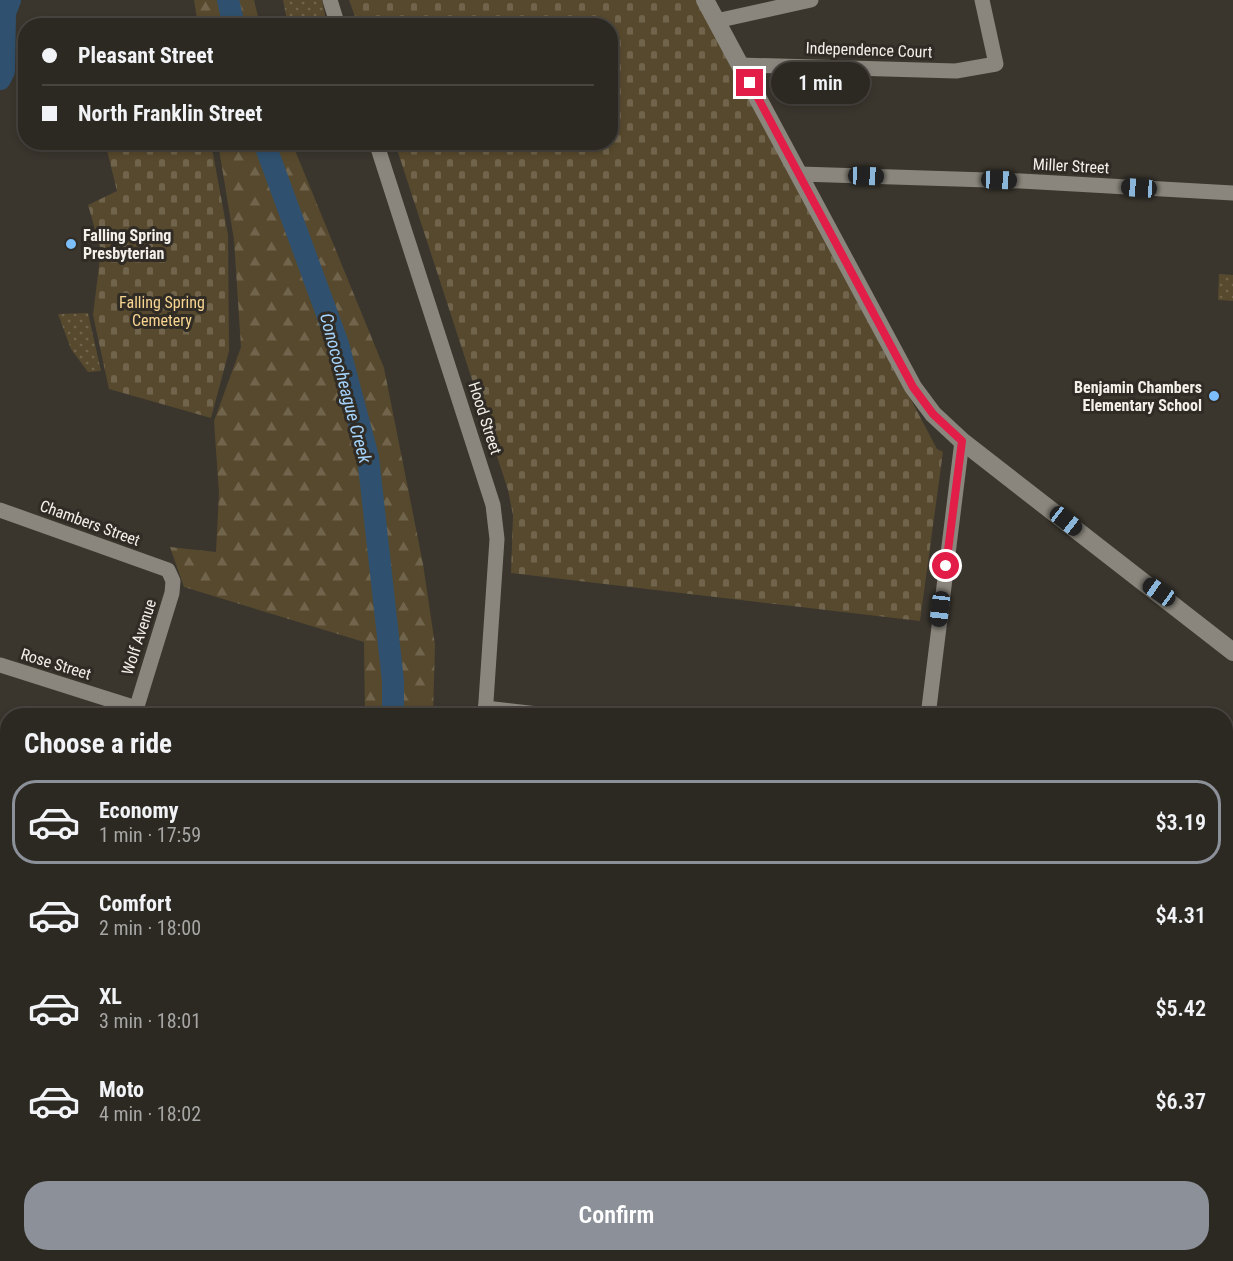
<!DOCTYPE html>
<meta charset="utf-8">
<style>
:root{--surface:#2c2822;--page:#38342f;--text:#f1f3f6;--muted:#a6a6a5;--line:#484440;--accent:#8c9099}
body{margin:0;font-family:"Roboto Condensed",sans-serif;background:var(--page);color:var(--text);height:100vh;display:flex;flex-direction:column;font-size:22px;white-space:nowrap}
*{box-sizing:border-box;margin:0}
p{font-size:20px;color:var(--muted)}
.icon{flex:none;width:33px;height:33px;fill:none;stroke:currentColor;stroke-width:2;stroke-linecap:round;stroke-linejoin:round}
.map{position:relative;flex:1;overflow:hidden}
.sheet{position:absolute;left:0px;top:708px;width:1233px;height:554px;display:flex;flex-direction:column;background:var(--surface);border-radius:24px 24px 0 0;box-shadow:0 3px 9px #0003,0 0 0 2px var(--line)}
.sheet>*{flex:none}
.hud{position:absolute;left:18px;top:18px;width:600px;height:132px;border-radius:24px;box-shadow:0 3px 9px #0003,0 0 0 2px var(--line);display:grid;align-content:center;height:132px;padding:0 24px;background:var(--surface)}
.end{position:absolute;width:27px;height:27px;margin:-14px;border:8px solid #e11d48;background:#fff;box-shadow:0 0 0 3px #fff}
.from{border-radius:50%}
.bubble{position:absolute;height:42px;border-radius:21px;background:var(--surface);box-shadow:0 3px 9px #0003,0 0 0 2px var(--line);font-size:20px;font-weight:600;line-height:42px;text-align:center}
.car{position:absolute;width:18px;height:36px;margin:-18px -9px;border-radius:8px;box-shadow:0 0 4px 2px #0007;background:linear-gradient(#222 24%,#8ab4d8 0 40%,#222 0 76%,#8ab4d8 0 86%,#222 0)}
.hud b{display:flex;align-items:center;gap:21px;height:57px;font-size:22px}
.hud b+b{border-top:2px solid var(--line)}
.hud i{width:15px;height:15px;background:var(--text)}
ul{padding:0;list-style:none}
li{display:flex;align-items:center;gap:18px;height:84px;margin:0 12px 9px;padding:0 12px;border:3px solid transparent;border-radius:24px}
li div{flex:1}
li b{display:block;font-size:22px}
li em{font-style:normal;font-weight:600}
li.active{border-color:var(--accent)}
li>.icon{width:54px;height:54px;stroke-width:1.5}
h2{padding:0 24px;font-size:27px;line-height:72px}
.cta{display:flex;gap:12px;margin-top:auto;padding:12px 24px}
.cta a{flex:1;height:69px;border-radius:24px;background:var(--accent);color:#fff;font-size:24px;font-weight:600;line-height:69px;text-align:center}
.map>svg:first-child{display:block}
</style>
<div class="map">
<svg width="1233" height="1261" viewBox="0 0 1233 1261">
<defs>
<pattern id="grass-dots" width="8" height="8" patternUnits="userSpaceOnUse" patternTransform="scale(1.5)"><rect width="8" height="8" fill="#57492d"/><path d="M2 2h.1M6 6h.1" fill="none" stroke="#70644c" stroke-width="1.8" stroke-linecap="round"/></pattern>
<pattern id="forest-firs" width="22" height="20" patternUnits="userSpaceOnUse" patternTransform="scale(1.5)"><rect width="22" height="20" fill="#57492d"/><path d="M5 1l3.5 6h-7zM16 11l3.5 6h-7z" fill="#70644c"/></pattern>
<pattern id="cemetery-stones" width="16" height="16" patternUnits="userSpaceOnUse" patternTransform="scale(1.5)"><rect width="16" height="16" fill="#57492d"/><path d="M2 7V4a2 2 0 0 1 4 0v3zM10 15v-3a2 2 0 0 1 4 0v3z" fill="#70644c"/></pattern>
</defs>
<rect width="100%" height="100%" fill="#3a362e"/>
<g fill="url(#grass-dots)">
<polygon points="283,0 322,0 327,25 288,25"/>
<polygon points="1219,274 1233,275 1233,301 1218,300"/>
<polygon points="88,313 101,371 88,372 71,349 58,314"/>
<polygon points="1233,833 1233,988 1226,982 1226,843"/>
</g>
<g fill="url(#forest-firs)">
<polygon points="194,0 254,0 260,25 198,25"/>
<polygon points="218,143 292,143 384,368 423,564 435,645 433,715 365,715 364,642 184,587 170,547 216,552 219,493 214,421 241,347 234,240"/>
</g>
<g fill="url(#cemetery-stones)">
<polygon points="349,0 700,0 937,449 943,452 920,621 511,573 513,515 508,490 395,143 610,142 610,26 358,25"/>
<polygon points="113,143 211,143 228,235 229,351 211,418 109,389 93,315 101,250 88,205 117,191 106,146"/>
</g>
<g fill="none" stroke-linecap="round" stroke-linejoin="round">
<g stroke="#2f516f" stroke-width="22">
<polyline points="228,0 234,26"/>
<polyline points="0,79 4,71 5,13 10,0"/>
<polyline points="264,142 338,344 368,457 393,681 393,716"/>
<polyline points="346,1261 347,1254"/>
</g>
<g stroke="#8a867d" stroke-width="15">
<polyline points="330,0 338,26"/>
<polyline points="716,21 811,0"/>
<polyline points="740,65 956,71 996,64 982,0"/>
<polyline points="376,142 493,505 497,539 485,716"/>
<polyline points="800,174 1021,181 1233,193"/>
<polyline points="0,510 168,570 173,581 172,593 134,716"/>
<polyline points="0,665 136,708"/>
<polyline points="485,708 555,716"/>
<polyline points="928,716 962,441"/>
<polyline points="1226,818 1233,809"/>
<polyline points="0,844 8,847"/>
<polyline points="1226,1002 1233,1008"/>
<polyline points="0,1057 8,1059"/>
<polyline points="1210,1254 1219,1261"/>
<polyline points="35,1261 37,1254"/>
<polyline points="216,1261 218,1254"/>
<polyline points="449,1261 450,1254"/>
</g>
<g stroke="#8a867d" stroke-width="18">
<polyline points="705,0 913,387 933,414 962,441 1233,652"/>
<polyline points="0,1103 8,1106"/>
<polyline points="383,1254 398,1261"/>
</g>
</g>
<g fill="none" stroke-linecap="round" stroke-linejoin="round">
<polyline stroke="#e11d48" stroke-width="8" points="750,83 913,387 933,414 962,441 946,566"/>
</g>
<g fill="#7cbef9" stroke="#302c25" stroke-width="2">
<circle cx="71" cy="244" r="6"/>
<circle cx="1214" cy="396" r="6"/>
</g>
<g text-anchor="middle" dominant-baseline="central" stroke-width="6" stroke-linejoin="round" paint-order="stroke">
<g font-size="16" fill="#f3f0eb" stroke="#302c25">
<text transform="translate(869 50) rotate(2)">Independence Court</text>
<text transform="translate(1071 166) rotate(3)">Miller Street</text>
<text transform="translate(485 418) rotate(72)">Hood Street</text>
<text transform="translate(90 523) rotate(20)">Chambers Street</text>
<text transform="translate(139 637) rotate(-72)">Wolf Avenue</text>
<text transform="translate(56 664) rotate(17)">Rose Street</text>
</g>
<g font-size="16" font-weight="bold" fill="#f3f0eb" stroke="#302c25" text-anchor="start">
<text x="83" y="235">Falling Spring<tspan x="83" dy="18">Presbyterian</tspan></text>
<text x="1202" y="387" text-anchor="end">Benjamin Chambers<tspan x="1202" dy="18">Elementary School</tspan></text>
</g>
<g font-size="16" fill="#f8d591" stroke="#302c25">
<text x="162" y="302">Falling Spring<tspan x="162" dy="18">Cemetery</tspan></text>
</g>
<g font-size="18" font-style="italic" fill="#a6d4fd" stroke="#302c25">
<text transform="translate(346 388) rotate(75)">Conococheague Creek</text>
</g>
</g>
</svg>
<i class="end from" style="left:946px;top:566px"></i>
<i class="end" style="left:750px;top:83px"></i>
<div class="bubble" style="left:771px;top:62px;width:99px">1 min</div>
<i class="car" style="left:866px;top:176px;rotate:92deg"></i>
<i class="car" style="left:999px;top:180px;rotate:92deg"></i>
<i class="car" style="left:1139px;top:188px;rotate:274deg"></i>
<i class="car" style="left:1066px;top:521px;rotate:128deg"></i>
<i class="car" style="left:1159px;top:592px;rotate:305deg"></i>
<i class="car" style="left:940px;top:609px;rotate:187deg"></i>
<div class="hud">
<b><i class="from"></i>Pleasant Street</b>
<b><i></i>North Franklin Street</b>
</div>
<section class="sheet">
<h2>Choose a ride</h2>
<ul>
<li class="active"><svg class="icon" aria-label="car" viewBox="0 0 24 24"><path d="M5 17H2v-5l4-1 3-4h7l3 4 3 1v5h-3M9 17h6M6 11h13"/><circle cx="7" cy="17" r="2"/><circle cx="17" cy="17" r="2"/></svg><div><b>Economy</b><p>1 min · 17:59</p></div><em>$3.19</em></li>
<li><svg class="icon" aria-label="car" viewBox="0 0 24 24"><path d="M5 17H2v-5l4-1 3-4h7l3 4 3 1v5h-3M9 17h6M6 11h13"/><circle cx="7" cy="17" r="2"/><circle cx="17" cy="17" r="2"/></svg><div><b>Comfort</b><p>2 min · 18:00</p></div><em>$4.31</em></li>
<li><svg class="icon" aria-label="car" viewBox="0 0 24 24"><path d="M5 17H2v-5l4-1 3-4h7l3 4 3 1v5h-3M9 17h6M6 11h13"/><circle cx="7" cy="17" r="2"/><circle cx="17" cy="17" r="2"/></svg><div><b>XL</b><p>3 min · 18:01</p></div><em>$5.42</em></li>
<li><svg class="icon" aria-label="car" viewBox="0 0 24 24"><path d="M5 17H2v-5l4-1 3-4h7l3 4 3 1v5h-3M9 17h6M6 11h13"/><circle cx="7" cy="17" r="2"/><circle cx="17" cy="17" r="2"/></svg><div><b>Moto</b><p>4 min · 18:02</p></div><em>$6.37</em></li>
</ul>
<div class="cta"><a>Confirm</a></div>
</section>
</div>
